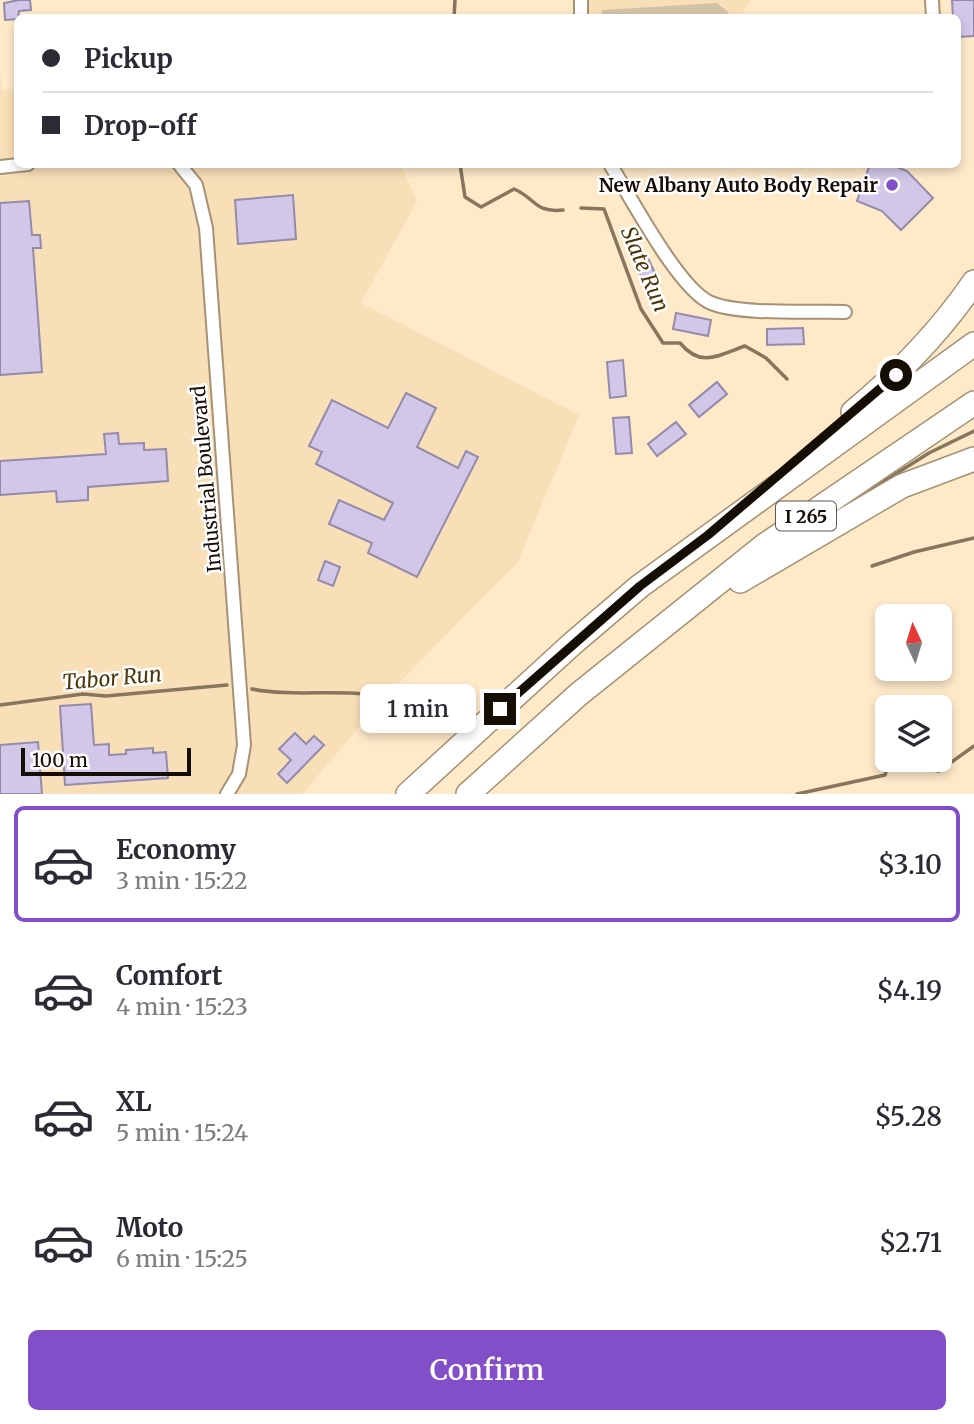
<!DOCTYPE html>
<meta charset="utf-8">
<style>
:root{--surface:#fff;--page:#f2f2f3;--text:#2b2b33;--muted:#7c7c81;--line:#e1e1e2;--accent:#824fc8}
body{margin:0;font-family:Merriweather,serif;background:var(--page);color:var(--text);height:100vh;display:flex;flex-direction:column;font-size:26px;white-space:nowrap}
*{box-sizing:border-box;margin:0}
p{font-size:23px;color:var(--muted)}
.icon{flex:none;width:38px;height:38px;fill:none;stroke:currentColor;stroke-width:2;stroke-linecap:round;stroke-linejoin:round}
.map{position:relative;height:794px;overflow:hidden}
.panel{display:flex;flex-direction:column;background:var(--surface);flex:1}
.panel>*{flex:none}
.hud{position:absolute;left:14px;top:14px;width:947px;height:154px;border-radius:10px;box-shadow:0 4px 10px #0003;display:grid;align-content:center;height:154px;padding:0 28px;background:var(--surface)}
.needle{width:46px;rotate:356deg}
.fabs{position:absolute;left:875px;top:604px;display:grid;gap:14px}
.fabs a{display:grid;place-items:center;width:77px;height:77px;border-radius:10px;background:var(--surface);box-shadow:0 4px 10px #0003;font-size:35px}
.scale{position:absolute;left:21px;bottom:18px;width:170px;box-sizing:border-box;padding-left:7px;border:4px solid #150e04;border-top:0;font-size:19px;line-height:24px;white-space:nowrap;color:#150e04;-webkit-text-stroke:5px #fff;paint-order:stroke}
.end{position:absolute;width:32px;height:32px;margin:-16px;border:9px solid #150e04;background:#fff;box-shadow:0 0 0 4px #fff}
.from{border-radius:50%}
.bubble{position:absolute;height:49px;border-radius:10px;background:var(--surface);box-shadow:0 4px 10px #0003;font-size:23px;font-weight:600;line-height:49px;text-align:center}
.hud b{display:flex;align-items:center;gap:24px;height:66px;font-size:26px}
.hud b+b{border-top:2px solid var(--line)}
.hud i{width:18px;height:18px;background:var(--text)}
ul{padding:12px 0 0;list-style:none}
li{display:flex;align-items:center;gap:21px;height:116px;margin:0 14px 10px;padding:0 14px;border:4px solid transparent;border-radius:10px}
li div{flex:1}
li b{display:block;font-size:26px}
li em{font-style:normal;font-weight:600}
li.active{border-color:var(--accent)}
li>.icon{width:63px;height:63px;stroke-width:1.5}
.action{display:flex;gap:14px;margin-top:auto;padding:14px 28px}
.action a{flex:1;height:80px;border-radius:10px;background:var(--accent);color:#fff;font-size:28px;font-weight:600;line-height:80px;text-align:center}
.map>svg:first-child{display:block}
</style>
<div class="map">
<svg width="974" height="794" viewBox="0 0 974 794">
<rect width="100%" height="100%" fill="#fee9c9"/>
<g fill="#f9dfb8">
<polygon points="575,0 751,0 739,18 575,17"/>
<polygon points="0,73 2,90 17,88 18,164 401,165 417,201 361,303 579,415 518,562 385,697 302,794 0,794"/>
</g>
<polygon fill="#d3c2a6" points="717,3 728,12 728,17 602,17 602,10"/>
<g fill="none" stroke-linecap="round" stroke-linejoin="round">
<g stroke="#87765b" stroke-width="3.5">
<polyline points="454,18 455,0"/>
<path d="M460,164L465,197L481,207L514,189C537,199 534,213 563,210"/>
<path d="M581,208L604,209L641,309L663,343H680C701,368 717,356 745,346L766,358L787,379"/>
<polyline points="870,490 929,453 974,431"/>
<polyline points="872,566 914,552 974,538"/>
<path d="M252,689C297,698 346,687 391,698"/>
<polyline points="0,705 83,694 106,696 227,685"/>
<polyline points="913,760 920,768 939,771 974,746"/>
<polyline points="797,794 885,775 888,765 896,760"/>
</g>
</g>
<g fill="#d2c7e9" stroke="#948aaa" stroke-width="2">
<polygon points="19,0 30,0 31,10 19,11 18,19 5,20 4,3"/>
<polygon points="952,0 974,0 974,36 957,37 957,18 953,18"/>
<polygon points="870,164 889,164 907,171 933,198 901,230 882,211 857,201"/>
<polygon points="293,195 296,239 238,244 235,200"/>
<polygon points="29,201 32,235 40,235 41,248 33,248 42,372 0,375 0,203"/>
<polygon points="647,256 660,284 647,290 635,262"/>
<polygon points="676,313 711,320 708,336 673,329"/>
<polygon points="803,328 804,344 767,345 767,329"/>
<polygon points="623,360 626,396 610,398 607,362"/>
<polygon points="717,382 727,394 699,417 689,405"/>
<polygon points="406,393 436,408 417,447 458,468 466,451 478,457 417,577 368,553 372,543 329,524 339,500 384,520 393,503 316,464 322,452 309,446 332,400 388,428"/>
<polygon points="629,417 632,453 616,454 613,418"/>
<polygon points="676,422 686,434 657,456 648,444"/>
<polygon points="118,433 119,444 144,443 144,450 166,449 168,481 88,487 88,500 57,502 56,491 0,495 0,461 106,454 104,434"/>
<polygon points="325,561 340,567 333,586 318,580"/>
<polygon points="91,704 94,745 109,744 109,755 126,754 126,750 153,748 153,753 166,752 168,778 65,785 60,706"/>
<polygon points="295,733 306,744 314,736 324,745 287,783 278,774 291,760 279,749"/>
<polygon points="38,742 42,794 0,794 0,745"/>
</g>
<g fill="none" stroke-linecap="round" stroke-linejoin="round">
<g stroke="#a69274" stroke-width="16">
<g id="minor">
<polyline points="581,0 581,18"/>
<polyline points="932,0 933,18"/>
<polyline points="179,164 196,185 206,228 244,745 239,774 227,794"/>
<path d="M610,164C630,196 679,290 711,303C740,315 811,311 845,312"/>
<polyline points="0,167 28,164"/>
</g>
</g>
<g stroke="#a69274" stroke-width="26">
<g id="motorway">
<path d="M853,412C900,373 940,332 974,282"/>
<polyline points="740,581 902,486 974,459"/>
<polyline points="408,794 572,644 640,586 974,344"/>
<polyline points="468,794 579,694 765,545 974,403"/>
</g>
</g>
<use href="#minor" stroke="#fff" stroke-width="12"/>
<use href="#motorway" stroke="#fff" stroke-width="23"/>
</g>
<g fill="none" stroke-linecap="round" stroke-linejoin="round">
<polyline stroke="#150e04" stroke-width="9" points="500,709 640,586 708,535 896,375"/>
</g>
<circle fill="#824fc8" stroke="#fff" stroke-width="2.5" cx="892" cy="185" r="7"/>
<g text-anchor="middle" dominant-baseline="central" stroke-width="5" stroke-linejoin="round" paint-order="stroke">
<rect fill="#fff" stroke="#5b564f" stroke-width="2" x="776" y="501.5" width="60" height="29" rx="5"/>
<g font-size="18" font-weight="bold" fill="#150e04">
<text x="806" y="516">I 265</text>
</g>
<g font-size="19" font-weight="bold" fill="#150e04" stroke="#fff" text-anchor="end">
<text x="878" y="185">New Albany Auto Body Repair</text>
</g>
<g font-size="19" fill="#150e04" stroke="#fff">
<text transform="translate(206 479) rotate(-95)">Industrial Boulevard</text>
</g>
<g font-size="21" font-style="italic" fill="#4c3507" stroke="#fff">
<text transform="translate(645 269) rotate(67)">Slate Run</text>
<text transform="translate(112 678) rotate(-5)">Tabor Run</text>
</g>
</g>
</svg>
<div class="fabs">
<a><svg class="needle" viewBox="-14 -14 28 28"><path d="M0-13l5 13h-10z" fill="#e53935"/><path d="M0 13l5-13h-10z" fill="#7c7c81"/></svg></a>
<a><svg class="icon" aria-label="layers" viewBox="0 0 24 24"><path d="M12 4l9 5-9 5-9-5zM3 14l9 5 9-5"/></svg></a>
</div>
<div class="scale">100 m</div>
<i class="end from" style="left:896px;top:375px"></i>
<i class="end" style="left:500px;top:709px"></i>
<div class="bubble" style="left:360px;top:684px;width:116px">1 min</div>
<div class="hud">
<b><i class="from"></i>Pickup</b>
<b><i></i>Drop-off</b>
</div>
</div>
<section class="panel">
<ul>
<li class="active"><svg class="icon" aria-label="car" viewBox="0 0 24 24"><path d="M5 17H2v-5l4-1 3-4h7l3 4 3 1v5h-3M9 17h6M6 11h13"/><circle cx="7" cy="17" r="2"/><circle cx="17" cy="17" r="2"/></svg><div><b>Economy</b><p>3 min · 15:22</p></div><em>$3.10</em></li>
<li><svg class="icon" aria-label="car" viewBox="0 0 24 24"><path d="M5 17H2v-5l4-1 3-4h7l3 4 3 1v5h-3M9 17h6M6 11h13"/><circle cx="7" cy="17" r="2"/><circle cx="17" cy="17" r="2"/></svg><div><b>Comfort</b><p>4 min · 15:23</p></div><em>$4.19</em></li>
<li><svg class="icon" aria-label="car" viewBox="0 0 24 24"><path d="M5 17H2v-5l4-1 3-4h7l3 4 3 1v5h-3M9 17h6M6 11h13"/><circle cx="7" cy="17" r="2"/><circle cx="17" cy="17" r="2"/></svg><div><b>XL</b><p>5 min · 15:24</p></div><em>$5.28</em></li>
<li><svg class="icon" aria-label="car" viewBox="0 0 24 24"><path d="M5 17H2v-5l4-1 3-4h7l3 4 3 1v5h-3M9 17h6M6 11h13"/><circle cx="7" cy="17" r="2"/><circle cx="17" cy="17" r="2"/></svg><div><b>Moto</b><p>6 min · 15:25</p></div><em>$2.71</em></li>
</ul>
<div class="action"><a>Confirm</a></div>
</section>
